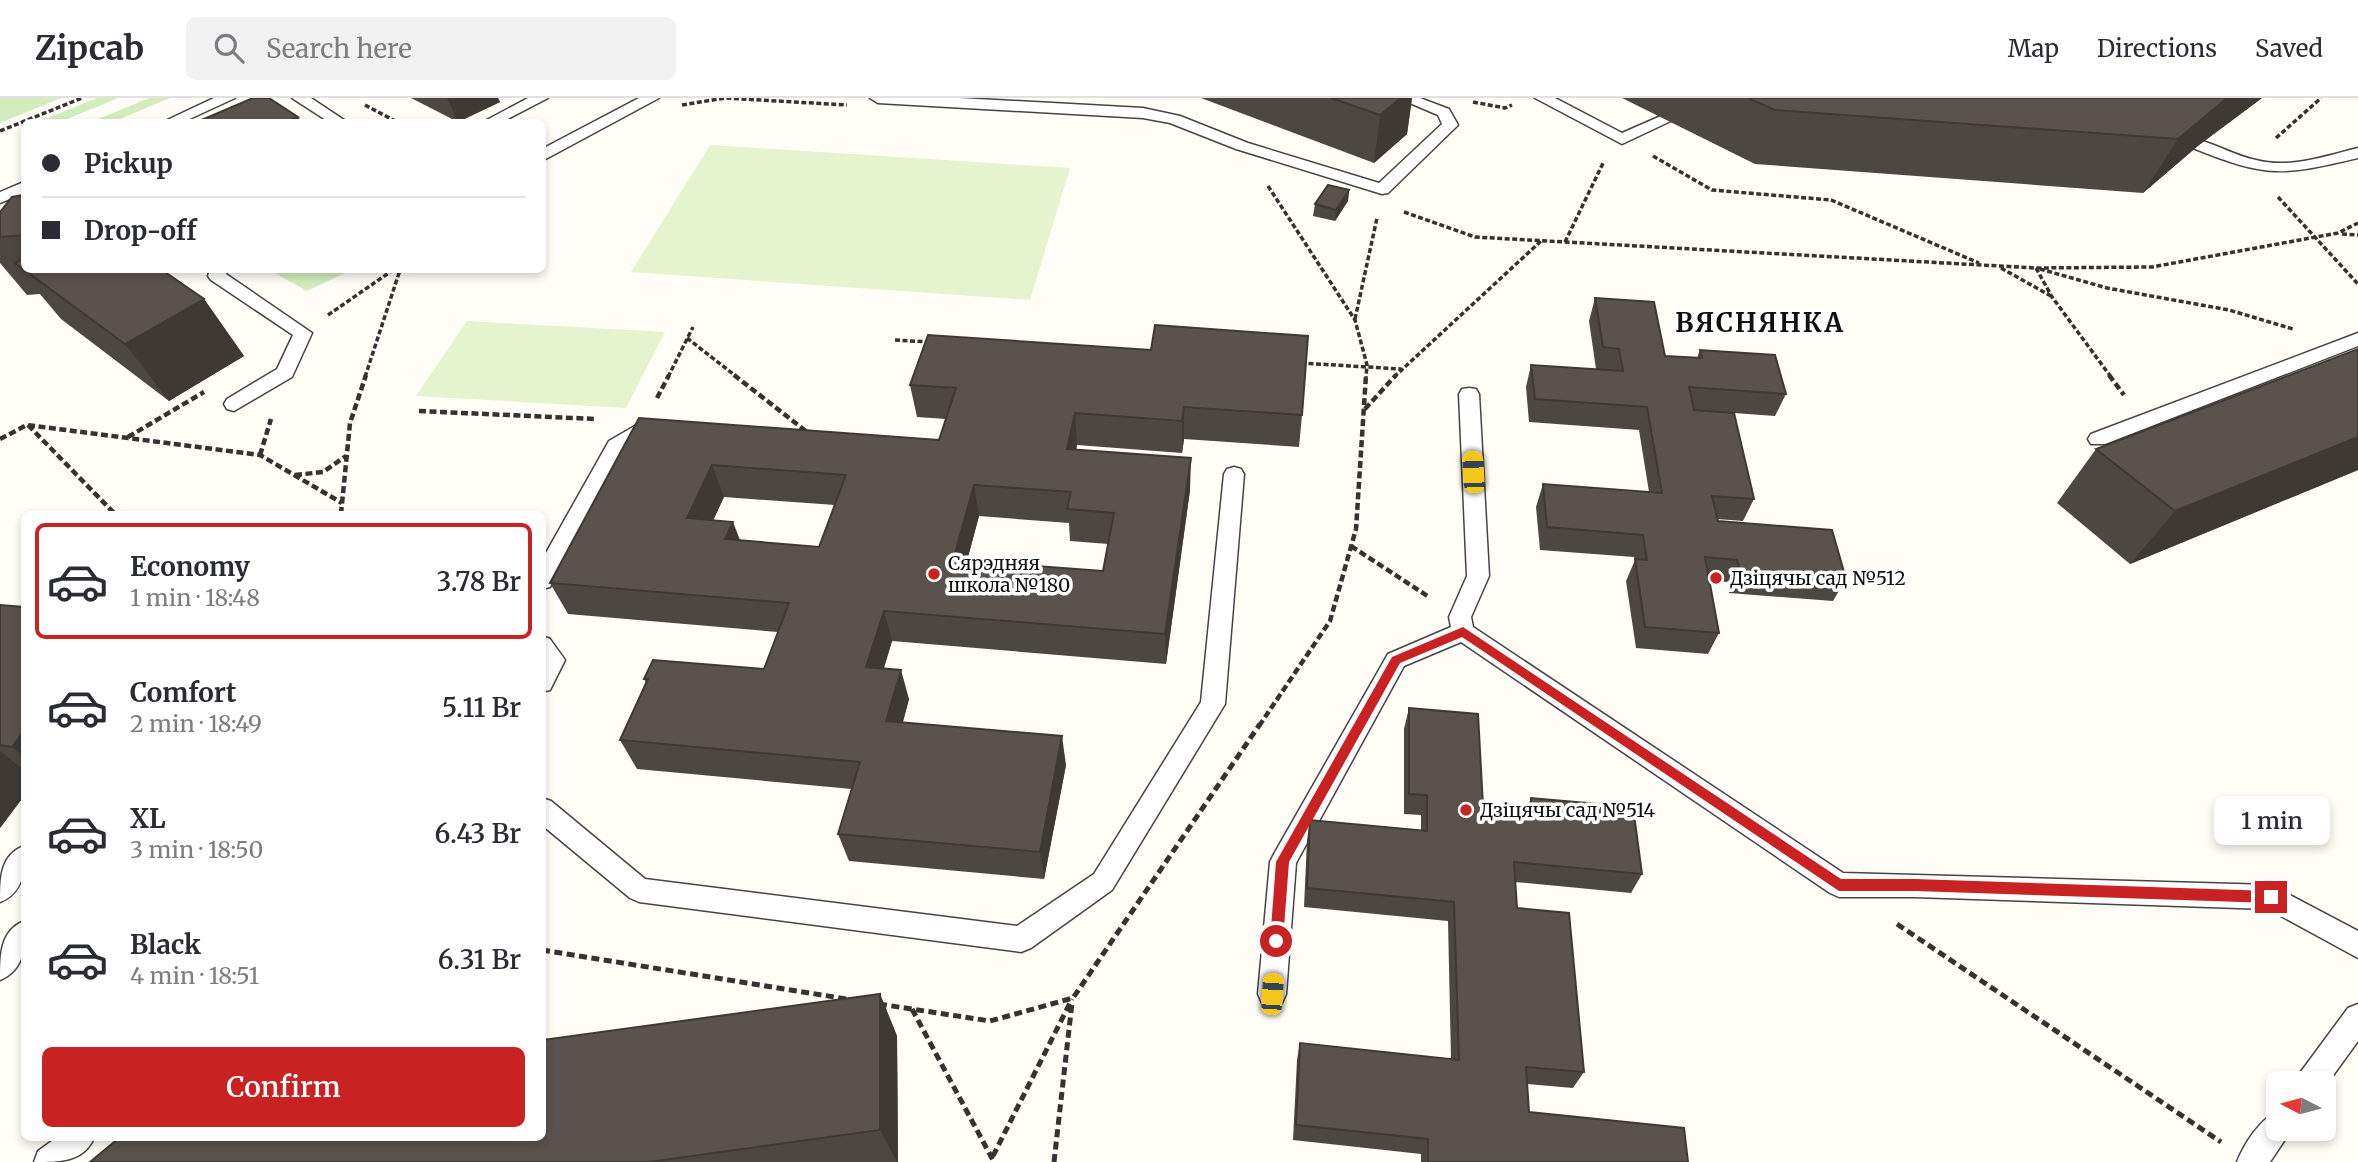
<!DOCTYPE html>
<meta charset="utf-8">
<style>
:root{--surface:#fff;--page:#f2f2f3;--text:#2b2b33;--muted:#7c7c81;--line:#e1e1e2;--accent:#c82223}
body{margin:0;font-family:Merriweather,serif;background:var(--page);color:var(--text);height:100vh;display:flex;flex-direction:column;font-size:26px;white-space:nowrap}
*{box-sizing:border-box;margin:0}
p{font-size:23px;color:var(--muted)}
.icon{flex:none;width:38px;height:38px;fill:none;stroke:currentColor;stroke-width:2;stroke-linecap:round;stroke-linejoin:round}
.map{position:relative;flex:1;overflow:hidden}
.panel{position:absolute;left:21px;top:413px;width:525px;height:630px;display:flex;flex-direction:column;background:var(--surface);border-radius:10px;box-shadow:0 4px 10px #0003}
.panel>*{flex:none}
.banner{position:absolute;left:21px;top:21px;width:525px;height:154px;border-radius:10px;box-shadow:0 4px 10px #0003;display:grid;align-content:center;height:154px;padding:0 21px;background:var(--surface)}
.needle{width:46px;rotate:276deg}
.buttons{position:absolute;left:2266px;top:973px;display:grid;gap:14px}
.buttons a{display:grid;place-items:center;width:70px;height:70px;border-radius:10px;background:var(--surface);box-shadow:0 4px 10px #0003;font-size:35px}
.end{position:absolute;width:32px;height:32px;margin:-16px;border:9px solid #c82223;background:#fff;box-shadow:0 0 0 4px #fff}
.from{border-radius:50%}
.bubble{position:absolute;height:49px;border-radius:10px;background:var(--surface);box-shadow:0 4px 10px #0003;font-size:23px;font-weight:600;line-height:49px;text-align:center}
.car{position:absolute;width:21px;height:42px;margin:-21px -10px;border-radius:9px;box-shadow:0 0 5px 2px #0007;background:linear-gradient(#f5c518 24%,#345 0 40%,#f5c518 0 76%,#345 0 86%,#f5c518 0)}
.banner b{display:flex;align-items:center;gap:24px;height:66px;font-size:26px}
.banner b+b{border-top:2px solid var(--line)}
.banner i{width:18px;height:18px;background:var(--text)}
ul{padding:12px 0 0;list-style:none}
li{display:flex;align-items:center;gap:21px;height:116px;margin:0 14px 10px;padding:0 7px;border:4px solid transparent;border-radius:10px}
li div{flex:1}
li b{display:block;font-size:26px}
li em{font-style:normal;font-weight:600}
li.current{border-color:var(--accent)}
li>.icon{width:63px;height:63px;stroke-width:1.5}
.action{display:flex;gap:14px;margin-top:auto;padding:14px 21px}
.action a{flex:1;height:80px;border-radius:10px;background:var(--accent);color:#fff;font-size:28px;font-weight:600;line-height:80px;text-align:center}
header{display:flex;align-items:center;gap:42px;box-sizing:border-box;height:98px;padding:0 35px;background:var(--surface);border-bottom:2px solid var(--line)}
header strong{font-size:33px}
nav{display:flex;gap:38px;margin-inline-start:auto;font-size:24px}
.search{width:490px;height:63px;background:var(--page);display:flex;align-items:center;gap:18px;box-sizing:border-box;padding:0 24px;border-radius:10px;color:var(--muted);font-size:26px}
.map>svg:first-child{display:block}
</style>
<header>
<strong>Zipcab</strong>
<div class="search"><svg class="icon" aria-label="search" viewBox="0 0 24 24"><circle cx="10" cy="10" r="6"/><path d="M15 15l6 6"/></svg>Search here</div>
<nav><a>Map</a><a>Directions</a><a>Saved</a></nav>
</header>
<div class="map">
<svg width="2358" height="1064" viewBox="0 0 2358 1064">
<rect width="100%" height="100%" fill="#fffdf5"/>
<g fill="#d3ecbc">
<polygon points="0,0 61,0 0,25"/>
<polygon points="97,0 118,0 60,24 38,24"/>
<polygon points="149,0 170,0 113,24 91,24"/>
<polygon points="269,172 351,172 307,193"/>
</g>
<g fill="#e5f3ce">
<polygon points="710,47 1070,70 1030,202 631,174"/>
<polygon points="467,223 665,234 626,310 416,298"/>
</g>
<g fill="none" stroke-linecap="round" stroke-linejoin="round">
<g stroke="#444" stroke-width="3">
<g id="service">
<polygon points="214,0 235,0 183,24 163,24"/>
<polygon points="292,0 311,0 347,24 329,24"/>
<polygon points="528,0 548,0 502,24 483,24"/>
<polygon points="639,0 659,0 542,63 542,51"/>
<polygon points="870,0 959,0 1143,10 1180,18 1248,45 1379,85 1442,26 1438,17 1398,0 1420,0 1449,11 1458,27 1388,95 1382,96 1236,51 1170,25 1143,20 878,5"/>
<polygon points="1535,0 1555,0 1622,35 1661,18 1667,16 1675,21 1622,46"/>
<path d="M2199,42C2218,47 2236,58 2256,62C2290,71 2325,58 2358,50V60C2282,78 2267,80 2193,50L2191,47Z"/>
<polygon points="24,84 24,95 0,105 0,94"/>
<polygon points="210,172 228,172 226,176 312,235 292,279 234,313 227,311 224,306 227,301 277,271 293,237 211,182 208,178"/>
<polygon points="2358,235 2358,248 2105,346 2091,346 2088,341 2091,336"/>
<polygon points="1469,290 1476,291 1479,296 1489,478 1471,519 1473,529 1843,775 2271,787 2358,833 2358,860 2268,811 1915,799 1839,799 1830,795 1461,544 1404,568 1296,765 1286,896 1282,905 1272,909 1262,905 1258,896 1270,764 1274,756 1388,556 1451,529 1449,519 1467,478 1459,296 1462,291"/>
<polygon points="645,322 663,325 666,330 663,335 649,336 624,353 550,489 542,491 542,462 609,343"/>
<polygon points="1234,369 1241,371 1244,376 1225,606 1112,792 1031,850 1021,854 639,804 630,800 542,727 542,700 551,703 645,781 1017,828 1094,776 1201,604 1224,376 1227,371"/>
<polygon points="542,538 550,541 565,562 550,592 542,594"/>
<path d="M24,748C26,770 24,795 0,804C0,781 0,757 24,748Z"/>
<path d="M24,823C26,846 25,872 0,882C0,857 0,833 24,823Z"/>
<polygon points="2358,906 2358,943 2324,990 2324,985 2296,985 2300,975 2348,910"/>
<path d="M2278,1013V1031H2292L2270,1064H2237C2244,1046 2260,1021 2278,1013Z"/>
<path d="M56,1040H94C83,1064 60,1064 34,1064L38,1053Z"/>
</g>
</g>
<g stroke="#333" stroke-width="3.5" stroke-dasharray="5 2.5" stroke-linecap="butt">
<polyline points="1473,4 1505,10 1512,7"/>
<polyline points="365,7 397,24"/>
<polyline points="682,7 725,0 847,7"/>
<polyline points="0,33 82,0"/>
<polyline points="2276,40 2321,0"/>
<polyline points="1653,58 1712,92 1831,102 1979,165"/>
<polyline points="1268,88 1355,222 1367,267 1366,279"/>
<polyline points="2278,99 2358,186"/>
<polyline points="1404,114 1475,139 2036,170 2152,169 2338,135 2358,125"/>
<polyline points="2342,136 2358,137"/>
<polyline points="1565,144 1604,63"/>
<polyline points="2001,170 2051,198"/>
<polyline points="2036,170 2052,199 2111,279"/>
<polyline points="2040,171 2107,190 2229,212 2293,231"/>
<polyline points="328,217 393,172"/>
<polyline points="1355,221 1377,120"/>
<polyline points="687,240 737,279"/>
<polyline points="895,242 929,244"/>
<polyline points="1301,265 1401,271"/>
<polyline points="365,279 400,172"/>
<polyline points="668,279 693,229"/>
<polyline points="1394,279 1541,143"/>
</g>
<g stroke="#333" stroke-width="4.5" stroke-dasharray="7 3.5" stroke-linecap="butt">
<polyline points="734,277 807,334"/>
<polyline points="2109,277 2124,297"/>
<polyline points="657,300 669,277"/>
<polyline points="1365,311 1396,277"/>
<polyline points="419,313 596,321"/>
<polyline points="28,327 115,416"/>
<polyline points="128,339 204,294"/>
<polyline points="0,341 27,327 260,357 342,405"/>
<polyline points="260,357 271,321"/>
<polyline points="295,377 323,374 346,358"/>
<polyline points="341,416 350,325 366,277"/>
<polyline points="1351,448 1429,499"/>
<polyline points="1259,628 1330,523 1356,431 1366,277"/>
</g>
<g stroke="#333" stroke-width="5" stroke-dasharray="8 4.5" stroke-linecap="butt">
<polyline points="1897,826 2221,1044"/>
<polyline points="542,852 853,902"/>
<polyline points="879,906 990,923 1073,900 1260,626"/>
<polyline points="912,911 994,1064"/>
<polyline points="993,1058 1072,901"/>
<polyline points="1054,1064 1072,905"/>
</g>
<use href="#service" fill="#fff" fill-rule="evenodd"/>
</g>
<g fill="#4d4742" fill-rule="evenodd">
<polygon points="411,0 498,0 500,4 458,24"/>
<polygon points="1201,0 1412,0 1407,36 1374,65"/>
<polygon points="1622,0 2262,0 2199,47 2143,95 1755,66"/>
<polygon points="1349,92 1348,103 1335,123 1313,118 1315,106"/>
<polygon points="24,97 24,172 204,201 244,258 169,303 61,221 40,196 27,197 0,165 0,114"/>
<polygon points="1595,200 1665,258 1697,260 1700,252 1786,296 1775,318 1734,315 1754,401 1743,423 1717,421 1718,423 1846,481 1833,503 1729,495 1727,484 1709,482 1719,535 1708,556 1636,550 1626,483 1635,462 1634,459 1540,452 1536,409 1543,386 1649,394 1639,332 1529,324 1526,289 1531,267 1596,271 1589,223"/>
<polygon points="2358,251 2358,372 2130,466 2057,405 2096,351"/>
<path d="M910,287L1302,317L1299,349L1184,341L1182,355L1077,347L1076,352L1190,392L1166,566L892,543L884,570L909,601L903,624L1066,667L1044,781L849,763L838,736L852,691L637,671L620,642L646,585L644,581L764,571L778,534L568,516L550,485L639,320L939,342L946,321L917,319ZM724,399L835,407L819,449L740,443L713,422ZM979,418L1069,425L1070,443L1108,446L1103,473L967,463Z"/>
<polygon points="0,507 24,509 24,698 0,730"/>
<polygon points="1409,610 1483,708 1526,712 1531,700 1642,776 1631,795 1515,784 1517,810 1584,974 1573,990 1527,986 1529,1014 1688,1064 1421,1064 1421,1056 1293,1042 1297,962 1300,945 1451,961 1448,823 1304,809 1307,742 1310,722 1421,732 1421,717 1404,716 1404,631"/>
<polygon points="880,896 897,938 898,1064 90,1064"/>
</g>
<g fill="#3f3936">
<polygon points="447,0 498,0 500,4 458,24"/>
<polygon points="1401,0 1412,0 1407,36 1374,65 1380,17"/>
<polygon points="2227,0 2262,0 2199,47 2143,95 2178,41"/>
<polygon points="298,19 302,24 286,24"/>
<polygon points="1349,92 1348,103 1335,123 1336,112"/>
<polygon points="204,201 244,258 169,303 125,246"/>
<polygon points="1184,309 1184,341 1182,355 1182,323"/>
<polygon points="1075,315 1077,347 1069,383 1067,351"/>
<polygon points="2358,339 2358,372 2130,466 2175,413"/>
<polygon points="1191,360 1190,392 1166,566 1165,536"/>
<polygon points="712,367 724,399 700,451 687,420"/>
<polygon points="974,387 979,418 959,492 953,462"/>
<polygon points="733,424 745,455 725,441"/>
<polygon points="884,513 892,543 875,599 866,569"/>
<polygon points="901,572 909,601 895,652 886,623"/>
<polygon points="24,633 24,659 12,649"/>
<polygon points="1062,638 1066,667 1044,781 1040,754"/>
<polygon points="0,653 24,672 24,698 0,730"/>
<polygon points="880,896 897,938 898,1064 897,1064 880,1032"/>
</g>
<g fill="#5a524d" stroke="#3f3936" stroke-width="2" fill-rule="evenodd">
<polygon points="253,0 269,0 298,19 286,24 197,24"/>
<polygon points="1331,0 1401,0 1380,17"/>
<polygon points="1748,0 2227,0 2178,41 1775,12"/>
<polygon points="1328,87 1349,92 1336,112 1315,106"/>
<polygon points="24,97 24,137 0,139 0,114 12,99"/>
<polygon points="24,160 24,172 162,172 204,201 125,246 15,165"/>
<polygon points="1595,200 1654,204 1665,258 1702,260 1700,252 1775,257 1786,296 1689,289 1694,312 1734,315 1754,401 1712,398 1718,423 1832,432 1846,481 1740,473 1737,462 1705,459 1719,535 1645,529 1635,461 1647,462 1643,437 1547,429 1543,386 1662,395 1647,309 1535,301 1531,267 1623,273 1619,251 1603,249"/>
<path d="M1155,227L1308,238L1302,317L1184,309L1182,323L1075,315L1067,351L1191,360L1165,536L884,513L866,569L901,572L886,623L1062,638L1040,754L838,736L860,664L620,642L648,581H644L653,562L764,571L789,505L550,485L639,320L939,342L956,290L910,287L928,237L1151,252ZM712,367L846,377L819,449L725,441L733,424L687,420ZM974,387L1071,394L1067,411L1114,415L1103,473L953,462Z"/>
<polygon points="2358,251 2358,339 2175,413 2096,351"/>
<polygon points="0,507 24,509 24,633 12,649 0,647"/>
<polygon points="1409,610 1478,616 1483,708 1532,712 1531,700 1633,709 1642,776 1514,764 1517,810 1569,815 1584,974 1526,969 1529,1014 1684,1030 1688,1064 1428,1064 1428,1041 1296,1027 1300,945 1459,962 1454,804 1307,790 1310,722 1427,733 1427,697 1409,696"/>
<polygon points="880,896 880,1032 649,1064 90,1064 119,1040 542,1040 542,942"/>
</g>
<polygon fill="#c82223" points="1463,529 1841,781 1915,781 2271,793 2278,799 2271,805 1915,793 1839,793 1462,539 1400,565 1289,764 1283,843 1281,848 1272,848 1270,843 1276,764 1392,559"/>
<g fill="#c82223" stroke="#fff" stroke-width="2.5">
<circle cx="934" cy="476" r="7"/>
<circle cx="1716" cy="480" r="7"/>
<circle cx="1466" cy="712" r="7"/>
</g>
<g text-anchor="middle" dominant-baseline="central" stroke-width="7" stroke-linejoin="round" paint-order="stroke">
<g font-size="19" fill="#111" stroke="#fff" text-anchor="start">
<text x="948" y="465">Сярэдняя<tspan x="948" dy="22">школа №180</tspan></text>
<text x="1730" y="480">Дзіцячы сад №512</text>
<text x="1480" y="712">Дзіцячы сад №514</text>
</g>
<g font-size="26" font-weight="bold" letter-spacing="2" fill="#111" stroke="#fff">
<text x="1760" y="224">ВЯСНЯНКА</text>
</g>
</g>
</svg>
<div class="buttons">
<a><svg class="needle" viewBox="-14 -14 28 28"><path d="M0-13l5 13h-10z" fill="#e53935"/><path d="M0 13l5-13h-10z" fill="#7c7c81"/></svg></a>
</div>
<i class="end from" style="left:1276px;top:843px"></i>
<i class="end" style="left:2271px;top:799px"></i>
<div class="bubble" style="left:2214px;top:698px;width:116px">1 min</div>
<i class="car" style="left:1473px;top:374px;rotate:357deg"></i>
<i class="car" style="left:1272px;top:896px;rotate:4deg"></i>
<div class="banner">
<b><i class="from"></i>Pickup</b>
<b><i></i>Drop-off</b>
</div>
<section class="panel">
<ul>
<li class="current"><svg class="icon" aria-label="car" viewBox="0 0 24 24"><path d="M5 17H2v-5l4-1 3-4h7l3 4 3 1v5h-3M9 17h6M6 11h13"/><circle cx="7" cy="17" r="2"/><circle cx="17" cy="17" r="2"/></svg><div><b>Economy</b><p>1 min · 18:48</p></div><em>3.78 Br</em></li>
<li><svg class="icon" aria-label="car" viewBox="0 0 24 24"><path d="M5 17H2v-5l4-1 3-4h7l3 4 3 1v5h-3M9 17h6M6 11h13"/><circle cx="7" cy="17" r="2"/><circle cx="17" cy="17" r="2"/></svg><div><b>Comfort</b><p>2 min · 18:49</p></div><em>5.11 Br</em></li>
<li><svg class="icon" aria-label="car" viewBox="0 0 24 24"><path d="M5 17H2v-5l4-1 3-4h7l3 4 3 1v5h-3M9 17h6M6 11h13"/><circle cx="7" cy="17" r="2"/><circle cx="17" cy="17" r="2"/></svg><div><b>XL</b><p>3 min · 18:50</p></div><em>6.43 Br</em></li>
<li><svg class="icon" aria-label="car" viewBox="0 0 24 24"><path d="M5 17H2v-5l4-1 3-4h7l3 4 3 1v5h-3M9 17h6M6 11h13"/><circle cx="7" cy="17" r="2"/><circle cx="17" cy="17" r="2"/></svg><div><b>Black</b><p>4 min · 18:51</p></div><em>6.31 Br</em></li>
</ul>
<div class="action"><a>Confirm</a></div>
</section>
</div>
